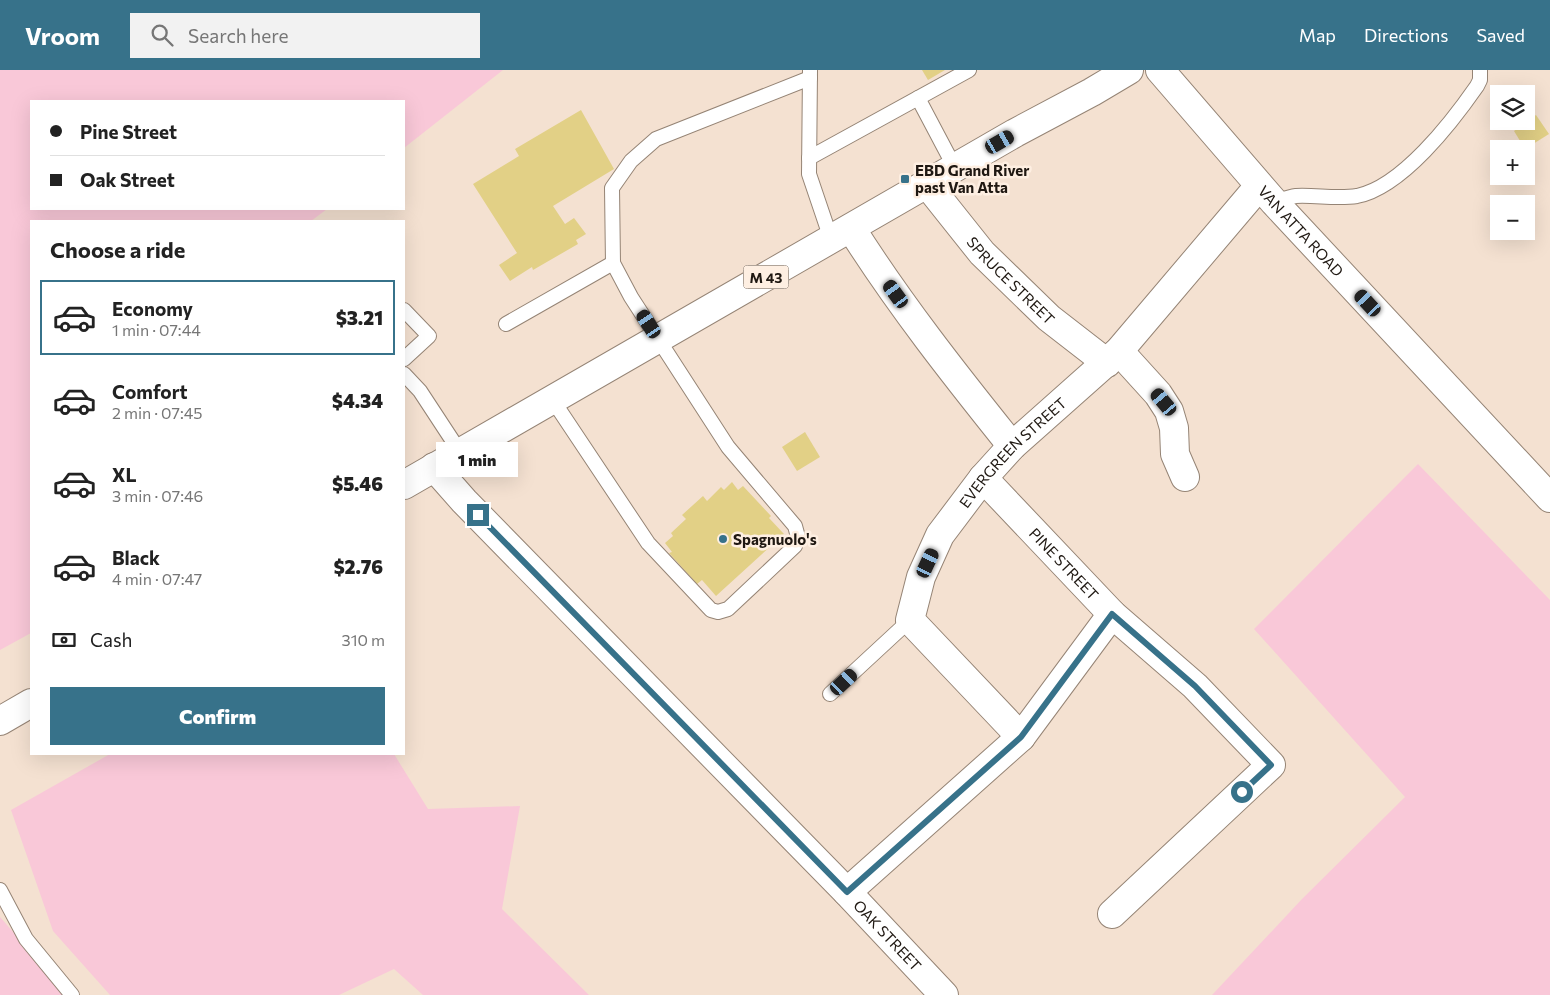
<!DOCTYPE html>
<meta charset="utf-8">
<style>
:root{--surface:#fff;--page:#f2f2f2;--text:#222;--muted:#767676;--line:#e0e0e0;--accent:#37728a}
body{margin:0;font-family:Commissioner,sans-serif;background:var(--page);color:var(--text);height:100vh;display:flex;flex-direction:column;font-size:19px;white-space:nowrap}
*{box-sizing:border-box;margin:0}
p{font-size:16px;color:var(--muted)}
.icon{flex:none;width:28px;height:28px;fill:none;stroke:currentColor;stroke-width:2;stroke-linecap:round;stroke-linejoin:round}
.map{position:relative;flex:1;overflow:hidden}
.sheet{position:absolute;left:30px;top:150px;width:375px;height:535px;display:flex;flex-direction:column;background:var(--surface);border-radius:0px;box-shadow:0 5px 20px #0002}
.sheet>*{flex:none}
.guide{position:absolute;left:30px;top:30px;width:375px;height:110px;border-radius:0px;box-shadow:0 5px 20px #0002;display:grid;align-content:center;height:110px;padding:0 20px;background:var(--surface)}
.tools{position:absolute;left:1490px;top:15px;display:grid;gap:10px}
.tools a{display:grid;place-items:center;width:45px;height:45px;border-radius:0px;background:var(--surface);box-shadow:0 5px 20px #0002;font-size:25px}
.end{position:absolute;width:22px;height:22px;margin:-11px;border:6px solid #37728a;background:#fff;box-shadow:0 0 0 2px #fff}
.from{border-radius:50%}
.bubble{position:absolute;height:35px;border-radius:0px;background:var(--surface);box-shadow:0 5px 20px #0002;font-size:16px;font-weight:800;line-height:35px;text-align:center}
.car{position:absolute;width:15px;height:30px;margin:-15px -8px;border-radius:6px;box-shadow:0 0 4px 1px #0007;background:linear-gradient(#222 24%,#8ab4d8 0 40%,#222 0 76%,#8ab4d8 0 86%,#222 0)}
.guide b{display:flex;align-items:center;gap:18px;height:48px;font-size:19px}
.guide b+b{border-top:1px solid var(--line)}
.guide i{width:12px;height:12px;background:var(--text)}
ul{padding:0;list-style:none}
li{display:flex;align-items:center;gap:15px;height:75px;margin:0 10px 8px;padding:0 10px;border:2px solid transparent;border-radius:0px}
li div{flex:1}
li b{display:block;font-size:19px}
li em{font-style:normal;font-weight:800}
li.selected{border-color:var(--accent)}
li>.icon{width:45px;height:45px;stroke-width:1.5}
h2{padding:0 20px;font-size:22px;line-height:60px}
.pay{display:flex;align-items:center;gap:12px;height:55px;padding:0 20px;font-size:19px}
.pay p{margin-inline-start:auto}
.primary-button{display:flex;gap:10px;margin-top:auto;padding:10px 20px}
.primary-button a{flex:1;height:58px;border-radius:0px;background:var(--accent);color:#fff;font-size:20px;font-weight:800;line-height:58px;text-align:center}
header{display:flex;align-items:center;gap:30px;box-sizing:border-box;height:70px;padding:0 25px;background:var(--accent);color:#fff}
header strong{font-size:24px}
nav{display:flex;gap:28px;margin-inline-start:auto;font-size:18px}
.search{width:350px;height:45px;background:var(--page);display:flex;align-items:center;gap:12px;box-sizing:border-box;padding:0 18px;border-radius:0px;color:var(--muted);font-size:19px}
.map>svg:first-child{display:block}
</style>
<header>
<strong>Vroom</strong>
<div class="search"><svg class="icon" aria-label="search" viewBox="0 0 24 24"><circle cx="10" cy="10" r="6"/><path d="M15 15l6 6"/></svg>Search here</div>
<nav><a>Map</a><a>Directions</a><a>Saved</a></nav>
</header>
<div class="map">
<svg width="1550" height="925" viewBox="0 0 1550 925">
<rect width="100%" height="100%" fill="#f4e1d1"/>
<g fill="#f9c8d8">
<polygon points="0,0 503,0 404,78 404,31 31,31 31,139 327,139 311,151 31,151 31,563 0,580"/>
<polygon points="1418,394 1550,530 1550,925 1212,925 1302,829 1405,727 1254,559"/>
<polygon points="110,684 394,684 428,739 520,736 502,839 589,925 423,925 394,899 339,925 110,925 53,861 11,740"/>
<polygon points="0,847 68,925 0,925"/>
</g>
<g fill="#e2d086">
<polygon points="922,0 945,0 928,10"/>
<polygon points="581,40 614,99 553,136 565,154 574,148 586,164 576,170 578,174 533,200 532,197 510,211 499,195 517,183 473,114 519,86 515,79"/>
<polygon points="1536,45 1549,64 1525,79 1514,61"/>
<polygon points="805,362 820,387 797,401 782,377"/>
<polygon points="732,412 738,420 743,416 771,446 769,448 784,464 716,526 702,510 697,514 669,483 672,482 665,473 673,466 671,463 686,449 682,445 703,426 707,431 721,417 724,420"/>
</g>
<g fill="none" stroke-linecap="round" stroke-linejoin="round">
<g stroke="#958475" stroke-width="16">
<g id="lane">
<polyline points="810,1 809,104 831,169"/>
<polyline points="918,28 955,98"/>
<polyline points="809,88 969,0"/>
<path d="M1274,132C1281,130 1289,127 1296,126C1316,125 1337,129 1357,126C1402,117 1452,52 1477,16L1480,10V0"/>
<polyline points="404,240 429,266 404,289"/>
<polyline points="506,254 613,193"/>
<polyline points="404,304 420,321 460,382"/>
<polyline points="552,329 648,473 711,540 718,542 728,539 795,476 798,467 795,456 728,377 631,227 613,193 612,118 631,91 656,69 810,8"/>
<polyline points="830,624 910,550"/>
<polyline points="0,820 26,869 72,925"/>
</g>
</g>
<g stroke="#958475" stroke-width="30">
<g id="street">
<path id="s1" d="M1160,0L1274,132L1550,428"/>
<path id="s2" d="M927,114L982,183L1049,248L1107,293"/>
<path d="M851,158C899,234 955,305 1012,376"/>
<polyline points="1119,281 1158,324 1169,341 1174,358 1175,384 1185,407"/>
<path id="s3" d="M434,397L464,431L847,822L944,925"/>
<path id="s4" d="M983,408L1112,544L1195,616L1271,695L1112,844"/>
<path id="s5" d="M1021,667L910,550L921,507L940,465L983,408L1012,376L1119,281L1259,116"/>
<polyline points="847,822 1021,667 1112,544"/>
</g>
</g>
<g stroke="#958475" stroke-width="30">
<g id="primary">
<polyline points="404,415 1015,63 1092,22 1129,0"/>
<polyline points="0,651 31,633"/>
</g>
</g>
<use href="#lane" stroke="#fff" stroke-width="14"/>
<use href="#street" stroke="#fff" stroke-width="28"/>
<use href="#primary" stroke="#fff" stroke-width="28"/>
</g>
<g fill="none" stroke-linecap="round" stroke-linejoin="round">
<polyline stroke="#37728a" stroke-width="6" points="478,445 847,822 1021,667 1112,544 1195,616 1271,695 1242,722"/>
</g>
<g fill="#37728a" stroke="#feefe2" stroke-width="2">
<rect x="900" y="104" width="10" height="10" rx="2.5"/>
<circle cx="723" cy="469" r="5"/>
</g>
<g text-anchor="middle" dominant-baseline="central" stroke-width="5" stroke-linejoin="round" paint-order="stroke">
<rect fill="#feefe2" stroke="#625850" stroke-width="1" x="743.5" y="195.5" width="45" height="23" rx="4"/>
<g font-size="14" font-weight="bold" fill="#1f1812">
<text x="766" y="207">M 43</text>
</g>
<g font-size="15" font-weight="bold" fill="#1f1812" stroke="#feefe2" text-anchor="start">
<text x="915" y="100">EBD Grand River<tspan x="915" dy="17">past Van Atta</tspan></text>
<text x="733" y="469">Spagnuolo's</text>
</g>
<g font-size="15" fill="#1f1812" stroke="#feefe2">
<text stroke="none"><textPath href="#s1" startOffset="214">VAN ATTA ROAD</textPath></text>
<text stroke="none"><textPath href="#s2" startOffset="128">SPRUCE STREET</textPath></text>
<text stroke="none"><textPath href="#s5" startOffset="362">EVERGREEN STREET</textPath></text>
<text stroke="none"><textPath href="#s4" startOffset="118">PINE STREET</textPath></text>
<text stroke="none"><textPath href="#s3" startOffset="652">OAK STREET</textPath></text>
</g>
</g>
</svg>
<div class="tools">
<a><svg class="icon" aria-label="layers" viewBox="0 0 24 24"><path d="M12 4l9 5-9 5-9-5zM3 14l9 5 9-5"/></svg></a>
<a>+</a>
<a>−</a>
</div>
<i class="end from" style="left:1242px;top:722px"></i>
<i class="end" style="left:478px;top:445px"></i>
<div class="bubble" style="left:436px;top:372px;width:82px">1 min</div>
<i class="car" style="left:1000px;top:72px;rotate:60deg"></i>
<i class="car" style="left:896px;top:224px;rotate:324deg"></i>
<i class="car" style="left:1368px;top:233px;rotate:317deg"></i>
<i class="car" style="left:649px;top:254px;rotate:327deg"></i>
<i class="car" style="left:1164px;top:332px;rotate:320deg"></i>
<i class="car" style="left:928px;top:493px;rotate:25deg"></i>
<i class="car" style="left:844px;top:612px;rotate:47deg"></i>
<div class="guide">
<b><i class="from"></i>Pine Street</b>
<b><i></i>Oak Street</b>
</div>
<section class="sheet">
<h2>Choose a ride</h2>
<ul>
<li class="selected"><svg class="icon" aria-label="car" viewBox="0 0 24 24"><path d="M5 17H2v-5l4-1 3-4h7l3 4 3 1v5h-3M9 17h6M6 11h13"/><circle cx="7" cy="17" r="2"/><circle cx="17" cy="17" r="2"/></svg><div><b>Economy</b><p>1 min · 07:44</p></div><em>$3.21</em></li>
<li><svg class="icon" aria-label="car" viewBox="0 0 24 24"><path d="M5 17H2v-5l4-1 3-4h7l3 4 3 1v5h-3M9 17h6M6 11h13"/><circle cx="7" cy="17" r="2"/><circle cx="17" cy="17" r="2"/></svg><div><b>Comfort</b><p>2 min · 07:45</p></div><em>$4.34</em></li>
<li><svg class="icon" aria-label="car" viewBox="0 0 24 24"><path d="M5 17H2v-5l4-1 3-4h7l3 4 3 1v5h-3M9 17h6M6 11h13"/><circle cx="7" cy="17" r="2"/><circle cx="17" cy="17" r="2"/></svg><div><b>XL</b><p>3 min · 07:46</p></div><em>$5.46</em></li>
<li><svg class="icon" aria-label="car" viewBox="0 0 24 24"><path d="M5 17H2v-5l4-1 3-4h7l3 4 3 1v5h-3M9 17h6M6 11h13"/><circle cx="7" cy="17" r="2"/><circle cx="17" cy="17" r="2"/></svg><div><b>Black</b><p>4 min · 07:47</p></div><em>$2.76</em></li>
</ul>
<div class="pay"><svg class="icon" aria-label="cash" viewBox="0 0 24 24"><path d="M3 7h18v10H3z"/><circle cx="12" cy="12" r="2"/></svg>Cash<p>310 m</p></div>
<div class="primary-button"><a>Confirm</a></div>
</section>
</div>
